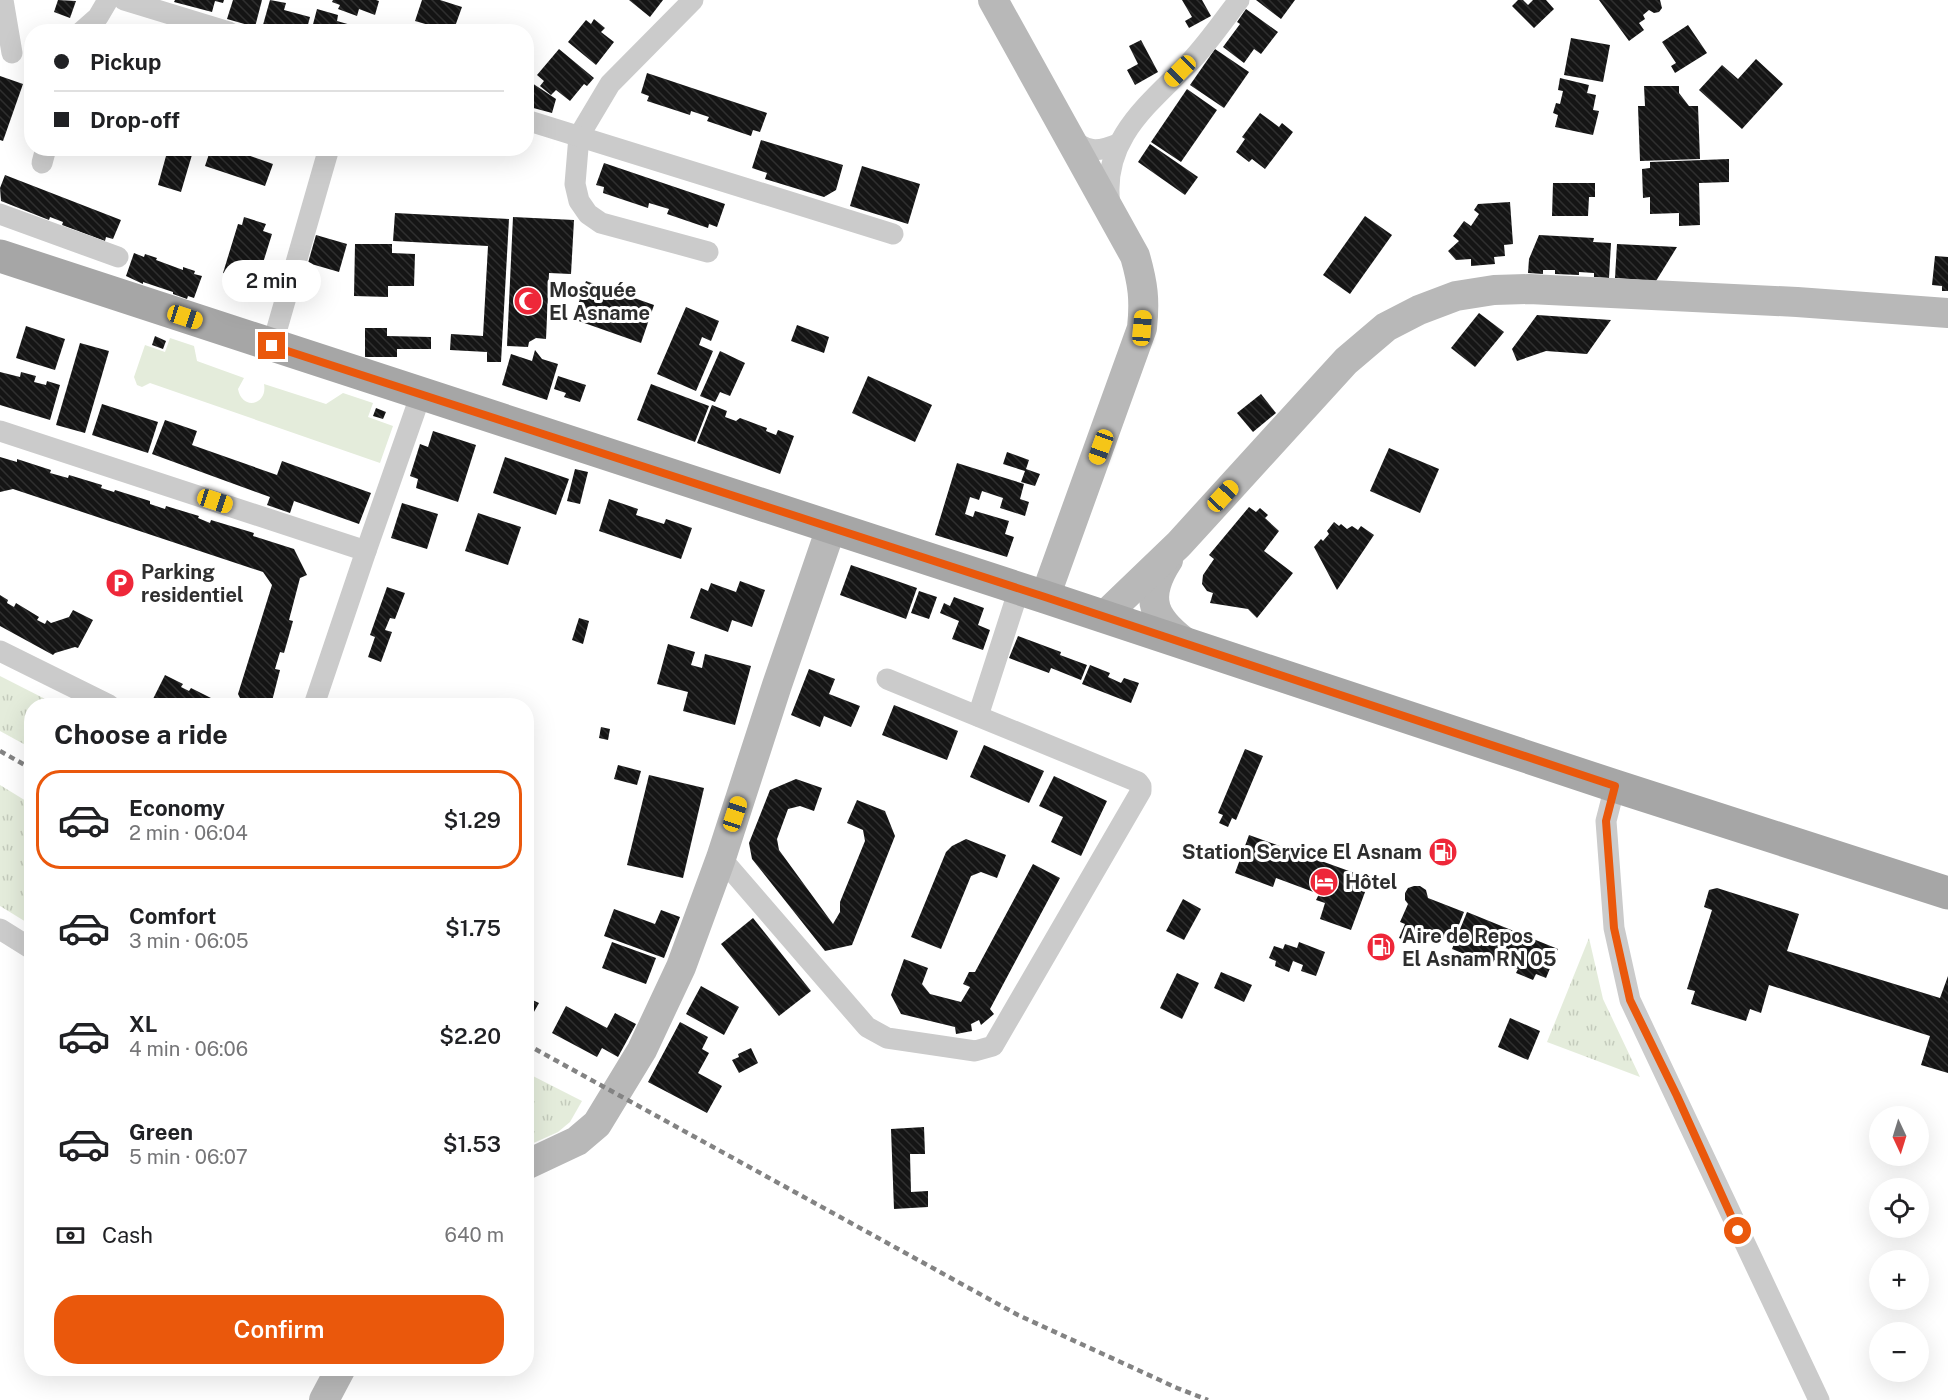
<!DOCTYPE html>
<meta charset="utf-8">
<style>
:root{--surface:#fff;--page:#f6f6f6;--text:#202124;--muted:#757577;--line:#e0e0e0;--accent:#ea580c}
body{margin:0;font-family:"Public Sans",sans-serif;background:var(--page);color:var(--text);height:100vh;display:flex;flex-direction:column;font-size:22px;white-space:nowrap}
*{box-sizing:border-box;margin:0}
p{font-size:20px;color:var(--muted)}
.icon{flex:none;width:33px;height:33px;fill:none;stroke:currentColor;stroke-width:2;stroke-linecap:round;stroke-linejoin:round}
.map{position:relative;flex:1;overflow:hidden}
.drawer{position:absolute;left:24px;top:698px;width:510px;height:678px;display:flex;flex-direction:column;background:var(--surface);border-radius:24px;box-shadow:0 6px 24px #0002}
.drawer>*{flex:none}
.hud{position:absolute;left:24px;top:24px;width:510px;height:132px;border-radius:24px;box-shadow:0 6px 24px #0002;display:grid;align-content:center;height:132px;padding:0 30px;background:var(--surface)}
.needle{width:39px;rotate:176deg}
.controls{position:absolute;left:1869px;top:1106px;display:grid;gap:12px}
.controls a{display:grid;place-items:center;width:60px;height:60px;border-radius:50%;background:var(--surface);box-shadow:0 6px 24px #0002;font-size:30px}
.end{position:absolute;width:27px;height:27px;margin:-14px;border:8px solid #ea580c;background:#fff;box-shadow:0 0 0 3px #fff}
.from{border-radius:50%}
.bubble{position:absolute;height:42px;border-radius:21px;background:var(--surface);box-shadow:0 6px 24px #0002;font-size:20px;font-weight:600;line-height:42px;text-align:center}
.car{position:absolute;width:18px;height:36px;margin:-18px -9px;border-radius:8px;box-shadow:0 0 4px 2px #0007;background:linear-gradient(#f5c518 24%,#345 0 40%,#f5c518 0 76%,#345 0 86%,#f5c518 0)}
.hud b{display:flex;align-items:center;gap:21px;height:57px;font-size:22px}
.hud b+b{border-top:2px solid var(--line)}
.hud i{width:15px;height:15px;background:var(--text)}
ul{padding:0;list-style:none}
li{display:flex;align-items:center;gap:18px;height:99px;margin:0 12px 9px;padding:0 18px;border:3px solid transparent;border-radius:24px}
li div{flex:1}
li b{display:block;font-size:22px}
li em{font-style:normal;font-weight:600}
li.current{border-color:var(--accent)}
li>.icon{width:54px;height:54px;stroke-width:1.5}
h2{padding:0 30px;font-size:27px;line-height:72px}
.pay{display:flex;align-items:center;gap:15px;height:66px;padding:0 30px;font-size:22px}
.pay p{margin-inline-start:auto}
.cta{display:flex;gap:12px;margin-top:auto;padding:12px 30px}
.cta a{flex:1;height:69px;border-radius:24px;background:var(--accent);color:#fff;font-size:24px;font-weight:600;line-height:69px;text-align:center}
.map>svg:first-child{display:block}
</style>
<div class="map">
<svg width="1948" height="1400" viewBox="0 0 1948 1400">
<defs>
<pattern id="grass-tufts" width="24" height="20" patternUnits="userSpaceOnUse" patternTransform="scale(1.5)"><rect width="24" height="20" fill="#e4ecdb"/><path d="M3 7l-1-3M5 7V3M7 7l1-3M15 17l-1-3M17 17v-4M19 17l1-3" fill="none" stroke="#c4cbbc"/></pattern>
<pattern id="building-back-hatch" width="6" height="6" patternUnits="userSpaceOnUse" patternTransform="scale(1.5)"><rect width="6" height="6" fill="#151515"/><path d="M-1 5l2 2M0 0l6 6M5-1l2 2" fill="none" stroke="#2f2f2f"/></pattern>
</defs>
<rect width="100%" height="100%" fill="#fff"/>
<g fill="url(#grass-tufts)">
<polygon points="0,676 57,705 32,705 31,748 0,731"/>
<polygon points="0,785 31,804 31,925 0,906"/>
<polygon points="1589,938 1603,999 1640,1077 1547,1042"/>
<polygon points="527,1073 582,1101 570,1122 558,1132 527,1146"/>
</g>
<path fill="#e4ecdb" d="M170,338L194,346L197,361L244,378L238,389C242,411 268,405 264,384L326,404L343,393L373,403L368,417L393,426L380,463L150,383L142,387L137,385L134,377L145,345L165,352Z"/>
<g fill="url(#building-back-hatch)">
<polygon points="58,0 76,1 70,18 54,12"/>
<polygon points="175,0 224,0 223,3 215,1 212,12 174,2"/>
<polygon points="233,0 262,0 255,27 227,19"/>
<polygon points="270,0 286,3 284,10 310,17 306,32 261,32"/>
<polygon points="333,0 376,0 379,1 375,15 359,9 357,16 338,9 340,5 332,2"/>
<polygon points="422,0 440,0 462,7 453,32 415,21"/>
<polygon points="629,0 663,0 650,17"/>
<polygon points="1182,0 1202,0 1211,16 1189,28 1185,21 1192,17"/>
<polygon points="1256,0 1295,0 1281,19"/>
<polygon points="1518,0 1523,0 1528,5 1533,0 1546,0 1554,9 1534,28 1512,6"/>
<polygon points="1599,0 1660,0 1662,8 1659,12 1654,13 1649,10 1643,15 1645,19 1639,23 1644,30 1629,41"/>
<polygon points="317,9 338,15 337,21 365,29 364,32 311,32"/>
<polygon points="1246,9 1278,32 1261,54 1254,49 1244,63 1223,47 1240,24 1237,22"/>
<polygon points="594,19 605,28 601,32 614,42 596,65 568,42 586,20 591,24"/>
<polygon points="1688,25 1707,53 1675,73 1671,66 1676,63 1662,42"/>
<polygon points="1571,38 1610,45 1603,82 1564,75"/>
<polygon points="1141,40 1158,72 1135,85 1127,70 1138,64 1129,46"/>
<polygon points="559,49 594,78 587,86 584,84 570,101 556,90 551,95 540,86 544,81 537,75"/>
<polygon points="1215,49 1249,72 1224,108 1190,85"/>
<polygon points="1756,59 1783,84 1742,129 1699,90 1722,65 1738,79"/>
<polygon points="647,73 767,113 760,132 753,130 751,136 707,121 709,117 691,111 690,115 647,101 649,96 641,93"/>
<polygon points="0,76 23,84 3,141 0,140"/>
<polygon points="1560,78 1589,85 1587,93 1596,95 1593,110 1599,111 1593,135 1555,127 1558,115 1553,113 1556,103 1560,104 1563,91 1558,90"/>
<polygon points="526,79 556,99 552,113 526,106"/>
<polygon points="1644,86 1679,86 1679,93 1689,106 1698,106 1700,159 1640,161 1638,106 1645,106"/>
<polygon points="1187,89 1217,110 1181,162 1151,142"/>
<polygon points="1260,113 1279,127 1282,123 1293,132 1265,169 1252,159 1249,162 1236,152 1245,139 1242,137"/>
<polygon points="761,140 843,165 836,190 824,197 765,179 767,173 752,168"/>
<polygon points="1150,144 1198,177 1185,195 1138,162"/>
<polygon points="156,148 194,148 181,192 158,185 166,156 154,153"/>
<polygon points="211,148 228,148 273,164 265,186 205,166"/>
<polygon points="1729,159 1729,182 1699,183 1700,225 1679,226 1679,213 1650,214 1650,197 1643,198 1642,169 1650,168 1650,162"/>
<polygon points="604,163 725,204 717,227 709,224 708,228 667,214 669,209 649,203 648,208 603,193 604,187 596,185"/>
<polygon points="862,166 920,184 908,224 850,206"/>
<polygon points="5,175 121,220 113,239 106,237 105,241 62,225 63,222 50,217 49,220 1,201 0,188"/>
<polygon points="1553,183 1595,183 1595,197 1589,197 1588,216 1552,216"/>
<polygon points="1510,202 1513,244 1504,245 1505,256 1494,257 1495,264 1471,266 1471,259 1456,260 1448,251 1459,241 1453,236 1464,221 1471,226 1479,214 1474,210 1478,204"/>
<polygon points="395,213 509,219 501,362 487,362 487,352 450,350 451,334 483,336 488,246 393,241"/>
<polygon points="1365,216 1392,235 1350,294 1323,275"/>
<polygon points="244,217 266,224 263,231 272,234 257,282 250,280 247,289 224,282 227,274 223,273 238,224 242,225"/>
<polygon points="513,217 574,220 571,274 549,273 546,339 536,338 529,342 528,347 507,346"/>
<polygon points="316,235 347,244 339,272 308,263"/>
<polygon points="1539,235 1594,238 1593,242 1611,243 1609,278 1594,277 1594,273 1579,272 1579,275 1555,274 1555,270 1543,270 1543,274 1528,273 1529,259"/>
<polygon points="355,244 392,244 392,253 415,254 414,286 388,286 388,297 354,296"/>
<polygon points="1617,244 1677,247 1656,281 1615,278"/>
<polygon points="134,253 144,257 145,254 157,258 156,260 183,270 183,267 195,271 194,274 202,276 194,298 188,296 187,299 173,294 173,292 143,282 143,284 126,276"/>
<polygon points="1935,256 1948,257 1948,291 1942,291 1942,286 1932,285"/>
<polygon points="586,281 654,305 641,343 573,319"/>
<polygon points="686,307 719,321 711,341 702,337 699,345 713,351 696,391 657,374"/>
<polygon points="1479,313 1504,332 1475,367 1451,348"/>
<polygon points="1537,315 1611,320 1587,354 1546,351 1517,361 1512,349"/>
<polygon points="797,325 829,337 824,353 791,341"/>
<polygon points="26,326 65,339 55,370 16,358"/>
<polygon points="365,328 387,328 387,336 431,337 431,349 397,349 397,357 365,357"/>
<polygon points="155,336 166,341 163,349 152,345"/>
<polygon points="80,343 109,351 85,433 56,425"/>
<polygon points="535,350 542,359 558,364 547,400 502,385 511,354 532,361"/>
<polygon points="720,351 745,363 730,396 720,392 715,402 700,396"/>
<polygon points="0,372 20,377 21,372 36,376 34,382 46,385 47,381 60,385 50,420 0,405"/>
<polygon points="558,376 586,385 580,402 564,397 566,393 554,389"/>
<polygon points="868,376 932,405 915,442 852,413"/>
<polygon points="651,384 709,406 695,442 637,420"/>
<polygon points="1261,394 1276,413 1253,432 1237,413"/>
<polygon points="102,404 158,422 148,453 92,435"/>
<polygon points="712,405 727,411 725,417 736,421 740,418 767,428 766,431 776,435 778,430 794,436 780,474 697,443"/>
<polygon points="376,408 386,412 383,419 373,416"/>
<polygon points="165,420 197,431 192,445 277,475 282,461 371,493 359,524 294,501 290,513 267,505 270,497 152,454"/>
<polygon points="433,431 476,445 458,502 416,488 418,479 410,476 420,444 428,447"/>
<polygon points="1389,448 1439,469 1420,513 1370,491"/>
<polygon points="1007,452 1029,460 1026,469 1040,474 1035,486 1021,482 1025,471 1003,464"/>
<polygon points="0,457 17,462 17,459 51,470 50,473 68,478 69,475 102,485 101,488 114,492 115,490 150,501 150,504 165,509 166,506 199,516 198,518 210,523 211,520 254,533 253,536 294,549 307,575 300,578 289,620 293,621 284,653 280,652 275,669 280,670 271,705 239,705 241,700 238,694 272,585 263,572 13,489 0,492"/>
<polygon points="505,457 569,479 556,515 493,493"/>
<polygon points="957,463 1024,484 1020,499 1029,502 1025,516 1000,508 1003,498 982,491 979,500 970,497 965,514 973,517 975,511 1009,521 1005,534 1014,537 1007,557 935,535"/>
<polygon points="575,469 588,472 580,504 567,501"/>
<polygon points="609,499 638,509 636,515 664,524 666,519 692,528 681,559 599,531"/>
<polygon points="402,503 438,514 427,549 391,538"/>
<polygon points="1249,507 1256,512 1260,508 1268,515 1265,518 1279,531 1264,551 1293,573 1257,618 1248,609 1210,603 1213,593 1207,591 1202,584 1203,575 1214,559 1209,555"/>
<polygon points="478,513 521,527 508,565 465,551"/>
<polygon points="1334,522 1339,526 1341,524 1347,529 1352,526 1358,530 1361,526 1374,535 1337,590 1314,547 1321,539 1323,541 1329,534 1327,531"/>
<polygon points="851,565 917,588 906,619 840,595"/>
<polygon points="740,581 765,590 752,627 732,620 728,632 690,618 701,588 708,591 711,583 736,592"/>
<polygon points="387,587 405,593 395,619 390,618 385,630 392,632 381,662 368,657 375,637 370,635"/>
<polygon points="919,591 937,597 929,619 911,613"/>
<polygon points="0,595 8,600 7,603 14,607 16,603 39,617 37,620 45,624 47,620 51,623 69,617 73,610 93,620 78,648 75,647 55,653 53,655 0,626"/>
<polygon points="954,597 984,608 978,625 990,630 983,650 952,639 959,621 940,613 944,603 950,606"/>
<polygon points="579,618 589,621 583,644 572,640"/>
<polygon points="1018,636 1061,652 1060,655 1087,665 1081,680 1051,668 1049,673 1009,658"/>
<polygon points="668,644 695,652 691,665 702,668 705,654 751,666 735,725 683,711 688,692 657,684"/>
<polygon points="1090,665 1110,673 1108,677 1121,683 1124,678 1139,683 1131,703 1082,684"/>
<polygon points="809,669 835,679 829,694 860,706 851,727 824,716 820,727 791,715"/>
<polygon points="165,675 183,684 181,687 189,691 191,688 217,701 215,703 219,705 157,704 158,701 153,699"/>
<polygon points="894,705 958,731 947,760 882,735"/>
<polygon points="601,727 610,729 608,740 599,738"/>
<polygon points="984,745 1044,771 1029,803 970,777"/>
<polygon points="1245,749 1263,756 1236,820 1232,818 1228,827 1219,823 1223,815 1218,813"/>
<polygon points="618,765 641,771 637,785 614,779"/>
<polygon points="649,775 704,788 683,878 627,865"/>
<polygon points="1054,776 1107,801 1081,856 1051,842 1063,817 1039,806"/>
<polygon points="796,779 822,788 814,811 800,806 788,809 777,839 779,850 833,924 840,912 840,902 865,841 863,830 847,823 857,800 885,811 895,836 852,945 825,951 752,859 749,843 770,790"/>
<polygon points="1249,835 1360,875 1358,880 1368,884 1351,930 1320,919 1325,903 1316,900 1319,894 1276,878 1273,887 1235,873"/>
<polygon points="966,839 1006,855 997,878 981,872 971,876 941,949 911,937 946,852 952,846"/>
<polygon points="1033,864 1060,878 990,1009 994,1014 981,1025 979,1020 971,1024 972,1031 956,1034 955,1027 901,1014 891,995 904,959 928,968 922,984 930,994 961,1002 970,987 963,984 969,972 975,972"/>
<polygon points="1414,886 1420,886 1426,890 1428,898 1464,912 1452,942 1416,927 1410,942 1399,938 1405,924 1400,922 1408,904 1405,900 1405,893 1408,888"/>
<polygon points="1717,888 1799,914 1787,951 1940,998 1948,976 1948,1073 1921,1065 1930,1036 1769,985 1761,1013 1750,1009 1746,1021 1691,1004 1695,991 1687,989 1712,910 1704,907 1709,890"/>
<polygon points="1183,899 1201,909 1184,940 1166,931"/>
<polygon points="614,909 655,924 661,910 680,917 664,958 604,936"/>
<polygon points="1467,912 1558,949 1546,978 1536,974 1533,980 1516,973 1518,969 1494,960 1492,965 1452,949"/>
<polygon points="753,918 811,991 779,1016 721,944"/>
<polygon points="612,942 656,958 646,984 602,968"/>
<polygon points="1299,942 1325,952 1316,976 1301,971 1303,965 1293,961 1289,972 1275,966 1276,961 1269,958 1274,946 1283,949 1285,944 1297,948"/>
<polygon points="1221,972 1252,985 1244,1002 1214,988"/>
<polygon points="1177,973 1199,983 1182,1019 1160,1008"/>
<polygon points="701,986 739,1007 724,1035 686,1014"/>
<polygon points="526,997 539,1003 530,1019 526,1017"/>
<polygon points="566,1006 607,1028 615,1013 636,1024 618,1057 602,1048 597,1057 552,1033"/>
<polygon points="1510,1018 1540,1031 1528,1060 1498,1047"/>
<polygon points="680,1022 708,1037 702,1049 709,1053 698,1073 722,1086 707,1113 648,1082"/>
<polygon points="751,1048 758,1063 739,1073 732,1060 739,1057 738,1054"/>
<polygon points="924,1127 925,1154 910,1154 911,1192 928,1191 928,1207 894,1209 891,1129"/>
</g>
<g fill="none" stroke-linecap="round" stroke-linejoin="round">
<g stroke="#cbcbcb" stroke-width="21">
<polyline points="3,0 12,53"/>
<polyline points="124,0 229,32"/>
<polyline points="693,0 610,84 579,136 575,184 579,201 588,214 601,223 708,252"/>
<polyline points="81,32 98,17 108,0"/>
<polyline points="526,120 893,234"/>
<path d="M1069,137C1087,152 1096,153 1118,144"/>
<polyline points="42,163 46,148"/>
<path d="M1110,205C1101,139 1148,105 1190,62C1208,43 1223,21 1239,0"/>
<polyline points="0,214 118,257"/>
<polyline points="272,346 329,148"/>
<polyline points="0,431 366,551"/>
<polyline points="0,651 109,705"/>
<polyline points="314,705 366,551 421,394"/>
<polyline points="978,716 1019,589"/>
<polyline points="1615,786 1606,821 1614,928 1630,1000 1819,1400"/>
<polyline points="721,858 867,1027 887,1038 975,1051 993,1046 1141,791 1141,786 1138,782 887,679"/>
<polyline points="0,929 32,949"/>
</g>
<g stroke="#b8b8b8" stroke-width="30">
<path d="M993,0L1135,256C1143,284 1145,300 1142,328L1045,597"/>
<path d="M1168,560C1142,600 1154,620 1190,646"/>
<polyline points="1103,617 1179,544 1346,361 1386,327 1419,310 1456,296 1494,290 1529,289 1797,302 1948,313"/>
<polyline points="526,1165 577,1141 597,1124 642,1050 681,967 721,858 777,685 831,528"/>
<polyline points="324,1400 341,1368"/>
</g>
<polyline stroke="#a6a6a6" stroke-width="33" points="0,256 1045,597 1615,786 1948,893"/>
<g stroke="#838383" stroke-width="4.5" stroke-dasharray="6 4.5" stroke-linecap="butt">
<polyline points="0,751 32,769"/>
<polyline points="526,1044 1018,1315 1177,1388 1208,1400"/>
</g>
</g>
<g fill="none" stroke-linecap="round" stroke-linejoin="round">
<polyline stroke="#ea580c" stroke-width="8" points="272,346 1045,597 1615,786 1606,821 1614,928 1630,1000 1677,1096 1738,1231"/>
</g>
<defs>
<g id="mosque-disc" transform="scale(1.5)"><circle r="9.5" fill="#ee2739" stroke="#fff"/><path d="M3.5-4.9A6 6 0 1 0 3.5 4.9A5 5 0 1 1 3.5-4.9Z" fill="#fff"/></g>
<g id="parking-disc" transform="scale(1.5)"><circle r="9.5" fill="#ee2739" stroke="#fff"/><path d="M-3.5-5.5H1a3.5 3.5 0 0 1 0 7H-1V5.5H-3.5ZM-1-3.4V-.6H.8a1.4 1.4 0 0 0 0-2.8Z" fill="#fff"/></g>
<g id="fuel-disc" transform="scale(1.5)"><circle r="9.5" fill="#ee2739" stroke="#fff"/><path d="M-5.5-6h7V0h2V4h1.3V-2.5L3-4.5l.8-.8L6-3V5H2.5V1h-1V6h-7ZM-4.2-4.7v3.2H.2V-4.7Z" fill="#fff"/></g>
<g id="hotel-disc" transform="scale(1.5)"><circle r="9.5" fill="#ee2739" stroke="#fff"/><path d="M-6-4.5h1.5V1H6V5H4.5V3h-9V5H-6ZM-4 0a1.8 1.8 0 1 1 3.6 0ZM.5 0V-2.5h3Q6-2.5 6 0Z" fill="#fff"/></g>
</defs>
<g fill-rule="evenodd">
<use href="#mosque-disc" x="528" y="301"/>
<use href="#parking-disc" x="120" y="583"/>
<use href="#fuel-disc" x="1443" y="852"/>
<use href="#hotel-disc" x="1324" y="882"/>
<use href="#fuel-disc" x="1381" y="947"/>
</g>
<g text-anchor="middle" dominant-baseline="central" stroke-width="6" stroke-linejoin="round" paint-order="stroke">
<g font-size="20" font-weight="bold" fill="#2e2e2e" stroke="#fff" text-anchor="start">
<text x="549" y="290">Mosquée<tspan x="549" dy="23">El Asname</tspan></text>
<text x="141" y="572">Parking<tspan x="141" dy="23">residentiel</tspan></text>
<text x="1422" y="852" text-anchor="end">Station Service El Asnam</text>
<text x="1345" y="882">Hôtel</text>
<text x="1402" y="936">Aire de Repos<tspan x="1402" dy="23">El Asnam RN 05</tspan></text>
</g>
</g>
</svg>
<div class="controls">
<a><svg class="needle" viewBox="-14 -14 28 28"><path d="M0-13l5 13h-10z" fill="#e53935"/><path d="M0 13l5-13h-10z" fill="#757577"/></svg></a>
<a><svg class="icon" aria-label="locate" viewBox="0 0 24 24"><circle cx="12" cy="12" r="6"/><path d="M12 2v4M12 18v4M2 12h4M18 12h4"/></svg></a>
<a>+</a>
<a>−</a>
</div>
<i class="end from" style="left:1738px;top:1231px"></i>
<i class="end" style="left:272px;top:346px"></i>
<div class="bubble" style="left:222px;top:260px;width:99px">2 min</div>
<i class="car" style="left:1180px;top:71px;rotate:225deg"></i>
<i class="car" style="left:185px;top:317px;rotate:108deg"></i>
<i class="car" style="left:1142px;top:328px;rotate:5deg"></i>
<i class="car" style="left:1101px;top:447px;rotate:200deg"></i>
<i class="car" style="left:1223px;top:496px;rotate:43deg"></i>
<i class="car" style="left:215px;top:501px;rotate:108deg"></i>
<i class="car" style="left:735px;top:814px;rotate:18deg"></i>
<div class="hud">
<b><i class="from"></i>Pickup</b>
<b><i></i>Drop-off</b>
</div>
<section class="drawer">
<h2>Choose a ride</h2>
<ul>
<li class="current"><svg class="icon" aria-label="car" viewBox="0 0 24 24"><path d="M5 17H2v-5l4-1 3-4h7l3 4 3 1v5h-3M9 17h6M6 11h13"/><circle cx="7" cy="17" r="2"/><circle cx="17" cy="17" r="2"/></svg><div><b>Economy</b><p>2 min · 06:04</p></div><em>$1.29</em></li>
<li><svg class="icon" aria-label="car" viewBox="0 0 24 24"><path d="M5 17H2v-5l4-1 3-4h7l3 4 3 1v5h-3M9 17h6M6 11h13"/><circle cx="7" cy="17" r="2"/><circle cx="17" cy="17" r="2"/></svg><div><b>Comfort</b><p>3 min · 06:05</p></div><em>$1.75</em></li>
<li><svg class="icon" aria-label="car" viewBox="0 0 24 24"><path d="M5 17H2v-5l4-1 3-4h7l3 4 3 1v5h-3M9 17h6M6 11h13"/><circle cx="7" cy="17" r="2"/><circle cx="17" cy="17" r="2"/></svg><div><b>XL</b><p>4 min · 06:06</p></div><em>$2.20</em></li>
<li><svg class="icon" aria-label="car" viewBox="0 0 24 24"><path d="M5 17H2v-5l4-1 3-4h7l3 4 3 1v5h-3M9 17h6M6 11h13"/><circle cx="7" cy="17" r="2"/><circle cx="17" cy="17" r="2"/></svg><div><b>Green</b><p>5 min · 06:07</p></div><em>$1.53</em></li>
</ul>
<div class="pay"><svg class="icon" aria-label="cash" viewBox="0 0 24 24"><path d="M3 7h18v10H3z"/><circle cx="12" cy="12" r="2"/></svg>Cash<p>640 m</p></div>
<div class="cta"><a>Confirm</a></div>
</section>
</div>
